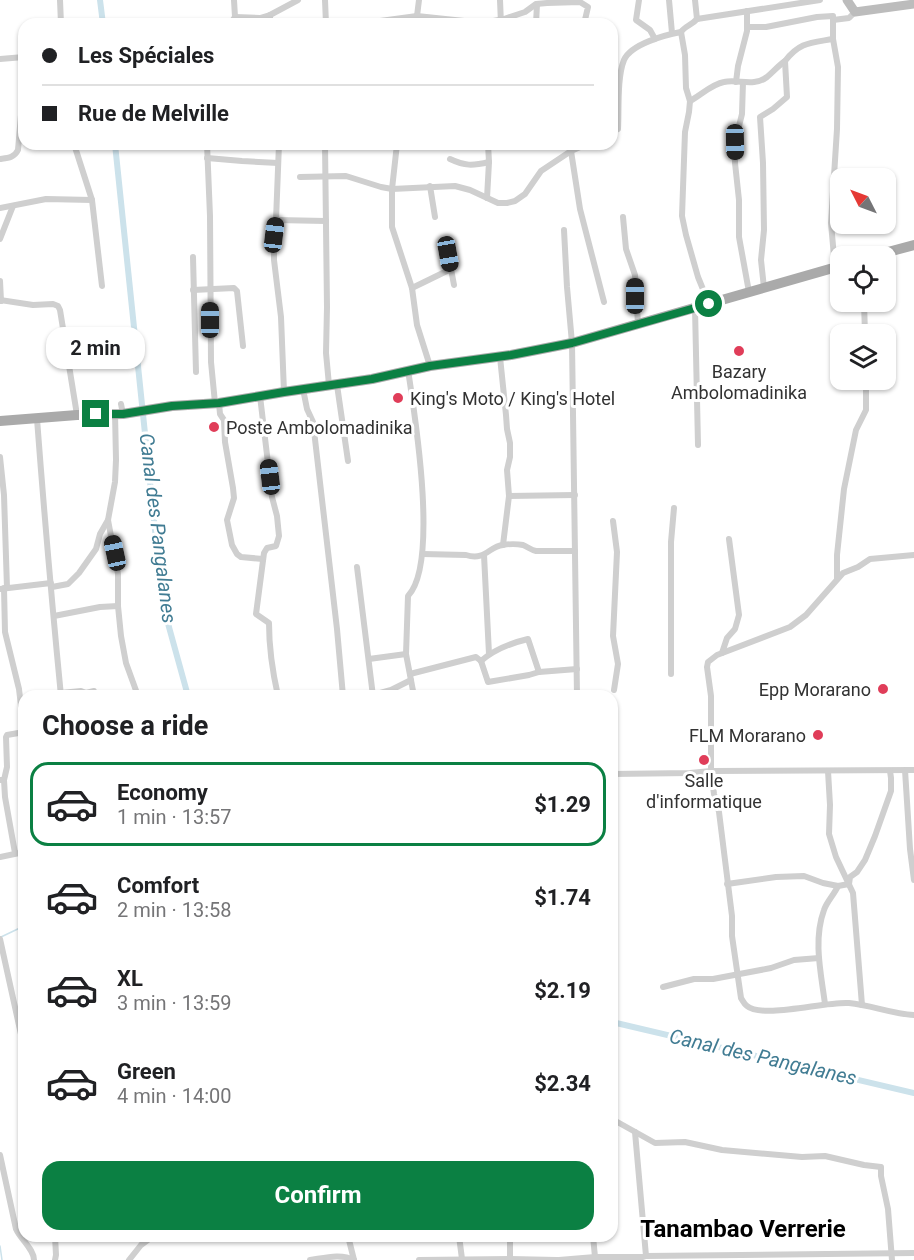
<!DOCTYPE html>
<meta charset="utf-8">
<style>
:root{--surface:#fff;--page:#f6f6f6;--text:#202124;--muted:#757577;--line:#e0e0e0;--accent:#0b8043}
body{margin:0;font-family:Roboto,sans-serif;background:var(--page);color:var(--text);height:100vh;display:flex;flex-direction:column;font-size:22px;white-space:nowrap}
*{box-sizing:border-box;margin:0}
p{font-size:20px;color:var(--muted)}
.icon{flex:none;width:33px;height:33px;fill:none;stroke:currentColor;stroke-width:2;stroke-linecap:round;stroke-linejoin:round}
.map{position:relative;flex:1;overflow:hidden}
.details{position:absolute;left:18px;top:690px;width:600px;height:552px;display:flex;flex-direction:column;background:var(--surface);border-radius:18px;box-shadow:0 2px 4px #0004}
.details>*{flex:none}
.top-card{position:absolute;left:18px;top:18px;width:600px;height:132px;border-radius:18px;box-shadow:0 2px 4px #0004;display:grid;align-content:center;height:132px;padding:0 24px;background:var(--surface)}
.needle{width:39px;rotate:312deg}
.buttons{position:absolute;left:830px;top:168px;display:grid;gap:12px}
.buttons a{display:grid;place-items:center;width:66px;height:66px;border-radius:12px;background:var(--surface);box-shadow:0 2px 4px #0004;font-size:30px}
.end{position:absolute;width:27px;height:27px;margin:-14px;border:8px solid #0b8043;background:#fff;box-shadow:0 0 0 3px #fff}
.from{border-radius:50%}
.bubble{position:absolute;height:42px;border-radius:18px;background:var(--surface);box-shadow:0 2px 4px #0004;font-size:20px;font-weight:700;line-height:42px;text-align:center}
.car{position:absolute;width:18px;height:36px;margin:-18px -9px;border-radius:8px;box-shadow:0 0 4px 2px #0007;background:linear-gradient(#222 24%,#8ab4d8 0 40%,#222 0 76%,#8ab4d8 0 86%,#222 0)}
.top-card b{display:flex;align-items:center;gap:21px;height:57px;font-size:22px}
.top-card b+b{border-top:2px solid var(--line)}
.top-card i{width:15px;height:15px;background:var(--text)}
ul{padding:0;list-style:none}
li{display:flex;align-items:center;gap:18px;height:84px;margin:0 12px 9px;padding:0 12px;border:3px solid transparent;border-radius:18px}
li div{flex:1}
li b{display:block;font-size:22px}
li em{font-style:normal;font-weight:700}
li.current{border-color:var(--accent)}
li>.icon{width:54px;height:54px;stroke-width:1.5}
h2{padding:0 24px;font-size:27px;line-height:72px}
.primary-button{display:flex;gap:12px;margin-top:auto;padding:12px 24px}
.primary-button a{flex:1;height:69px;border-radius:18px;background:var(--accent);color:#fff;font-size:24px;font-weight:700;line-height:69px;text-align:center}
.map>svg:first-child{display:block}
</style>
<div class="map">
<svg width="914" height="1260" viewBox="0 0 914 1260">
<rect width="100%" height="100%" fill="#fff"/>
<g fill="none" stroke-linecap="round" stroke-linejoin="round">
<g stroke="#cce2eb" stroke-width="1.5">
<polyline points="1,937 24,926"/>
<polyline points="0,1246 2,1260"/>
</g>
<g stroke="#cce2eb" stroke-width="6">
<polyline points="100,0 103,24"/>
<polyline points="115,144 155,530 164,609 188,696"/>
<polyline points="612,1022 914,1093"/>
</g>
<g stroke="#cfcfcf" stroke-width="6">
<polyline points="60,0 61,24"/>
<polyline points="325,0 326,24"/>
<polyline points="500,0 501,24"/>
<polyline points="639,0 636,20 650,30 655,39"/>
<polyline points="669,0 672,33"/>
<polyline points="695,0 697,19"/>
<polyline points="270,15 270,24"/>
<polyline points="235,17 260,18 270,15 298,0"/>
<polyline points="230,24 235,17 234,0"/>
<polyline points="358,24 417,16 483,23 504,19 525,12 536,4 547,3 580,2 588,7 584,24"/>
<polyline points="416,24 419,0"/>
<polyline points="536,24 537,4"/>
<polyline points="748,27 766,27 817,17 833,16 833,20"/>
<polyline points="681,32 685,55 686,88 690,101 689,112 685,132 682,216 686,235 698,277 709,304"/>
<polyline points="0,59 24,57"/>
<polyline points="736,82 738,66 747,31 747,11"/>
<polyline points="743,82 742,114 735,142 735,163 739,200 739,237 749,292"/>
<path d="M690,101C701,95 712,84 724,82C738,79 754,87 767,77C773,72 778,66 785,61"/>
<path d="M612,132L618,129C619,110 617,77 624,60C631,44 665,35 681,32C685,26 692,25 697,19L820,0"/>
<polyline points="74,144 92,200 102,286"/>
<polyline points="207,144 210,216 211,362 215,403"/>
<polyline points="279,144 276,220 274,235 274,260 281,317 284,392"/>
<polyline points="325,144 327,307 326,353 329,385"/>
<polyline points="397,144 392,189 392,227 412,288 417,325 430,366"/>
<polyline points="571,151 580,209 604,302"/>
<polyline points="207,158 242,161 278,163"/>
<path d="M0,159C8,158 14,158 18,150L21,115"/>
<path d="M450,159C465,166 472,166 489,162"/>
<polyline points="300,177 346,176 381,187 392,189 455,186 470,190 498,203 507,203 515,201 525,194 541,171 571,151 587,144"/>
<polyline points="430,186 435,217"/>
<polyline points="487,198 489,162 488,144"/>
<polyline points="0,208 46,199 92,200"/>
<polyline points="623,217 626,249 635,275 638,324"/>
<polyline points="276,220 326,221"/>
<polyline points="564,230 567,287 572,343 577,696"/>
<polyline points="0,239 13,206"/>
<polyline points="448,253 454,285"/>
<polyline points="193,257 196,372"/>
<polyline points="835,268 831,223 837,129 838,67 833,39 833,20 849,18 855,12"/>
<polyline points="0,281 1,301"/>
<polyline points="412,288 451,269"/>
<path d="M764,288L761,260L764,230L763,163L760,117L773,109L787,97L785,61C800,42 810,43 833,39"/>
<polyline points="193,290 234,288 237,291 243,346"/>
<polyline points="0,300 33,305 53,304 58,306 60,310 77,415"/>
<polyline points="864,302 865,334"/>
<polyline points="695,308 698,445"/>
<polyline points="500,357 506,415 507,429 510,443 510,457 507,470 509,496 503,545"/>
<path d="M408,370C415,416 439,564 408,596L406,654L414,696"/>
<polyline points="337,385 348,461"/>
<polyline points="303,389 307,409 313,422 337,629 343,696"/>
<path d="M260,396L272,497L277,516L279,536L276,546L267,548L264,553L256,614L269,623C269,646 273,674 278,696"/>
<polyline points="219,403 220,414 224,420 225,442 233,488 234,498 227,520 232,545 237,554 241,557 263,559"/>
<polyline points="121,404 123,414"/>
<polyline points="115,413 116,460 115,482 108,520 118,574 118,606 121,636 126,663 138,696"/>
<path d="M37,419C44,511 52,604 61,696"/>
<polyline points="0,457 4,495 7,588"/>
<polyline points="509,496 575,495"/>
<polyline points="613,521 617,552 613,636 618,664 614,690"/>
<path d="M423,554L466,555C486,561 489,546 503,545C508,544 518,544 523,545C528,547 531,550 536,551H575"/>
<polyline points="484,555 489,654"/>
<path d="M914,555L870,559L858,567L843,573L806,615L790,627L717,655L708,662L707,667L711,696V771L714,794L719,812L732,916V936L741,998C743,1001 744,1004 747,1006C762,1019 826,1001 849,1003C871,1005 892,1014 914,1015"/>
<polyline points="357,567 373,696"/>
<polyline points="837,579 837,555 844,489 856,430 866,410 866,380"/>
<polyline points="52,587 68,584 79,573 96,549 100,534 108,520"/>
<polyline points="4,588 5,632 19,689 24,732"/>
<polyline points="0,589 51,583"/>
<polyline points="54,616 100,607 118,606"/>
<polyline points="722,653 727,638 735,629 739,615 729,539"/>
<polyline points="369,659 406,654"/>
<polyline points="481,661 488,682 529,675 539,672 577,669"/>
<path d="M481,661C495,649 511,643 528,639L539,672"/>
<polyline points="410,674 476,657 481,661"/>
<polyline points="671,674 671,542 674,508"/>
<polyline points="61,693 81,691 86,693 94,691"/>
<polyline points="373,695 391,690 411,680"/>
<polyline points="21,733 24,763"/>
<polyline points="905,770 910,849 914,880"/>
<polyline points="828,771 830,805 829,834 836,857 853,893 862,1005"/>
<polyline points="612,774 690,773 711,771 914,770"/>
<polyline points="0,780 4,780 7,767 6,737 7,735 24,732"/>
<polyline points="4,780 5,797 15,853"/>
<polyline points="0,857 24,852"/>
<polyline points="727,884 776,877 804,876 823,883 838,886 849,884 850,877 857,872 865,860 875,836 891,791 891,778 890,771"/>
<polyline points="0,939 24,1048"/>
<polyline points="663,987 694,979 713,979 771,968 794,960 819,958"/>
<path d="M825,1004C821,973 813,940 824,910C827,901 834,895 838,886"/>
<polyline points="612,1119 655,1143 685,1142 722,1150 802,1157 825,1156 864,1165 881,1167 881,1176 888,1209 892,1260"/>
<polyline points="635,1132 646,1256"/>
<path d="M0,1155L16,1229C21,1240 34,1249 34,1260"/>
<polyline points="55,1236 56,1255 55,1260"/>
<polyline points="348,1236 354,1260"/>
<polyline points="459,1236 462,1259"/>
<polyline points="593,1236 595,1257"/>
<polyline points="510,1259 510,1236"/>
<polyline points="129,1260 141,1245 153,1236"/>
<path d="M310,1260C324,1258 341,1253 354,1260"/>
<polyline points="419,1260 510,1259 557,1260"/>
<polyline points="559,1260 595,1257 643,1257 646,1256 914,1253"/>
</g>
<polyline stroke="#bcbcbc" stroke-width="9" points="847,0 855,12 914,4"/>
<g stroke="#aaa" stroke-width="10">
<polyline points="873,256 914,245"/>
<polyline points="0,421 77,415 123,414 172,406 219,403 284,392 372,379 430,366 511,355 572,343 840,266"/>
</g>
</g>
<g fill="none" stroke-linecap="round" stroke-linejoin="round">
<polyline stroke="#0b8043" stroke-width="8" points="96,414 123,414 172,406 219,403 284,392 372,379 430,366 511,355 572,343 709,304"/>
</g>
<g fill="#e03d59" stroke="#fff" stroke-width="2">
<circle cx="739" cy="351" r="6"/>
<circle cx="398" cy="398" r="6"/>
<circle cx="214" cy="427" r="6"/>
<circle cx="883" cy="689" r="6"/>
<circle cx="818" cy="735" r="6"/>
<circle cx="704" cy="760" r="6"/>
</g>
<g text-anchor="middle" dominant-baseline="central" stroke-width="6" stroke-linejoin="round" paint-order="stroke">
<g font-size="18" fill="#323232" stroke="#fff">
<text x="739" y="371">Bazary<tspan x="739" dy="21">Ambolomadinika</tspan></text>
<text x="410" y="398" text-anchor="start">King's Moto / King's Hotel</text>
<text x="226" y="427" text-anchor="start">Poste Ambolomadinika</text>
<text x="871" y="689" text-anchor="end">Epp Morarano</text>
<text x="806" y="735" text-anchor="end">FLM Morarano</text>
<text x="704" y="780">Salle<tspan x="704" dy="21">d'informatique</tspan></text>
</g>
<g font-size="20" font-style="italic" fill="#417c93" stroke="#fff">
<text transform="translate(158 528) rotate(83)">Canal des Pangalanes</text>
<text transform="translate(763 1057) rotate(13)">Canal des Pangalanes</text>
</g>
<g font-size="24" font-weight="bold" fill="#000" stroke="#fff">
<text x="743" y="1229">Tanambao Verrerie</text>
</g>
</g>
</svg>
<div class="buttons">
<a><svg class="needle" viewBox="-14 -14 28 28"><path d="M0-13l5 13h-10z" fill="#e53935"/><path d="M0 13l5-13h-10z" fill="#757577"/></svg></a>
<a><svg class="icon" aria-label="locate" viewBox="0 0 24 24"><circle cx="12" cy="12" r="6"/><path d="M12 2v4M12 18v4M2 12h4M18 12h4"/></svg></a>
<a><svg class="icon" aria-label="layers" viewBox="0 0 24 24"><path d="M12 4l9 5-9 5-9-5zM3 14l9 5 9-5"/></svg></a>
</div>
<i class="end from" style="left:709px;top:304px"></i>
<i class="end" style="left:96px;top:414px"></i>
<div class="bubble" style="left:46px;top:327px;width:99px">2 min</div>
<i class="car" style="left:735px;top:142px;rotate:179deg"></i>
<i class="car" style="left:274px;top:235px;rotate:7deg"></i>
<i class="car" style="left:448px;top:254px;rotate:170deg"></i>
<i class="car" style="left:635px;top:296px;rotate:0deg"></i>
<i class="car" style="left:210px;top:320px;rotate:0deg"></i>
<i class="car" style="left:270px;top:477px;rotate:353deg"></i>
<i class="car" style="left:115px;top:553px;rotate:348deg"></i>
<div class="top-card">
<b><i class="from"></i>Les Spéciales</b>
<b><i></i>Rue de Melville</b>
</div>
<section class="details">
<h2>Choose a ride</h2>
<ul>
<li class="current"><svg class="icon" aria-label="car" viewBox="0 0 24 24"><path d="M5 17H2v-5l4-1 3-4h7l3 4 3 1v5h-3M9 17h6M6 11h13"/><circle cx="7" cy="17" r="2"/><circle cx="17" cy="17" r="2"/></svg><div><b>Economy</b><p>1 min · 13:57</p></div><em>$1.29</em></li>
<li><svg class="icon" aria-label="car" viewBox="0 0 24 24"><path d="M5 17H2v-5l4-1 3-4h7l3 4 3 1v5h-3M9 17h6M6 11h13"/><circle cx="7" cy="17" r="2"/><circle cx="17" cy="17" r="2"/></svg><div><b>Comfort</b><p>2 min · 13:58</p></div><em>$1.74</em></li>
<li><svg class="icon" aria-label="car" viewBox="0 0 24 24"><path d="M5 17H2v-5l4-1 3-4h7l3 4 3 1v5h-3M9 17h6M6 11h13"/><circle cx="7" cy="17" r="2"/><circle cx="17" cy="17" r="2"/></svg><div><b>XL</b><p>3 min · 13:59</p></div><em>$2.19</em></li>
<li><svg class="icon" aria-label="car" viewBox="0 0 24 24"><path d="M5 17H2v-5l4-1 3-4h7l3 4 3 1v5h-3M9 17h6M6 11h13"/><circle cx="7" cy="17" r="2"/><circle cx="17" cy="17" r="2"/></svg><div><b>Green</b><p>4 min · 14:00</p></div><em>$2.34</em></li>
</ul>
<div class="primary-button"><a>Confirm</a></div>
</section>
</div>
